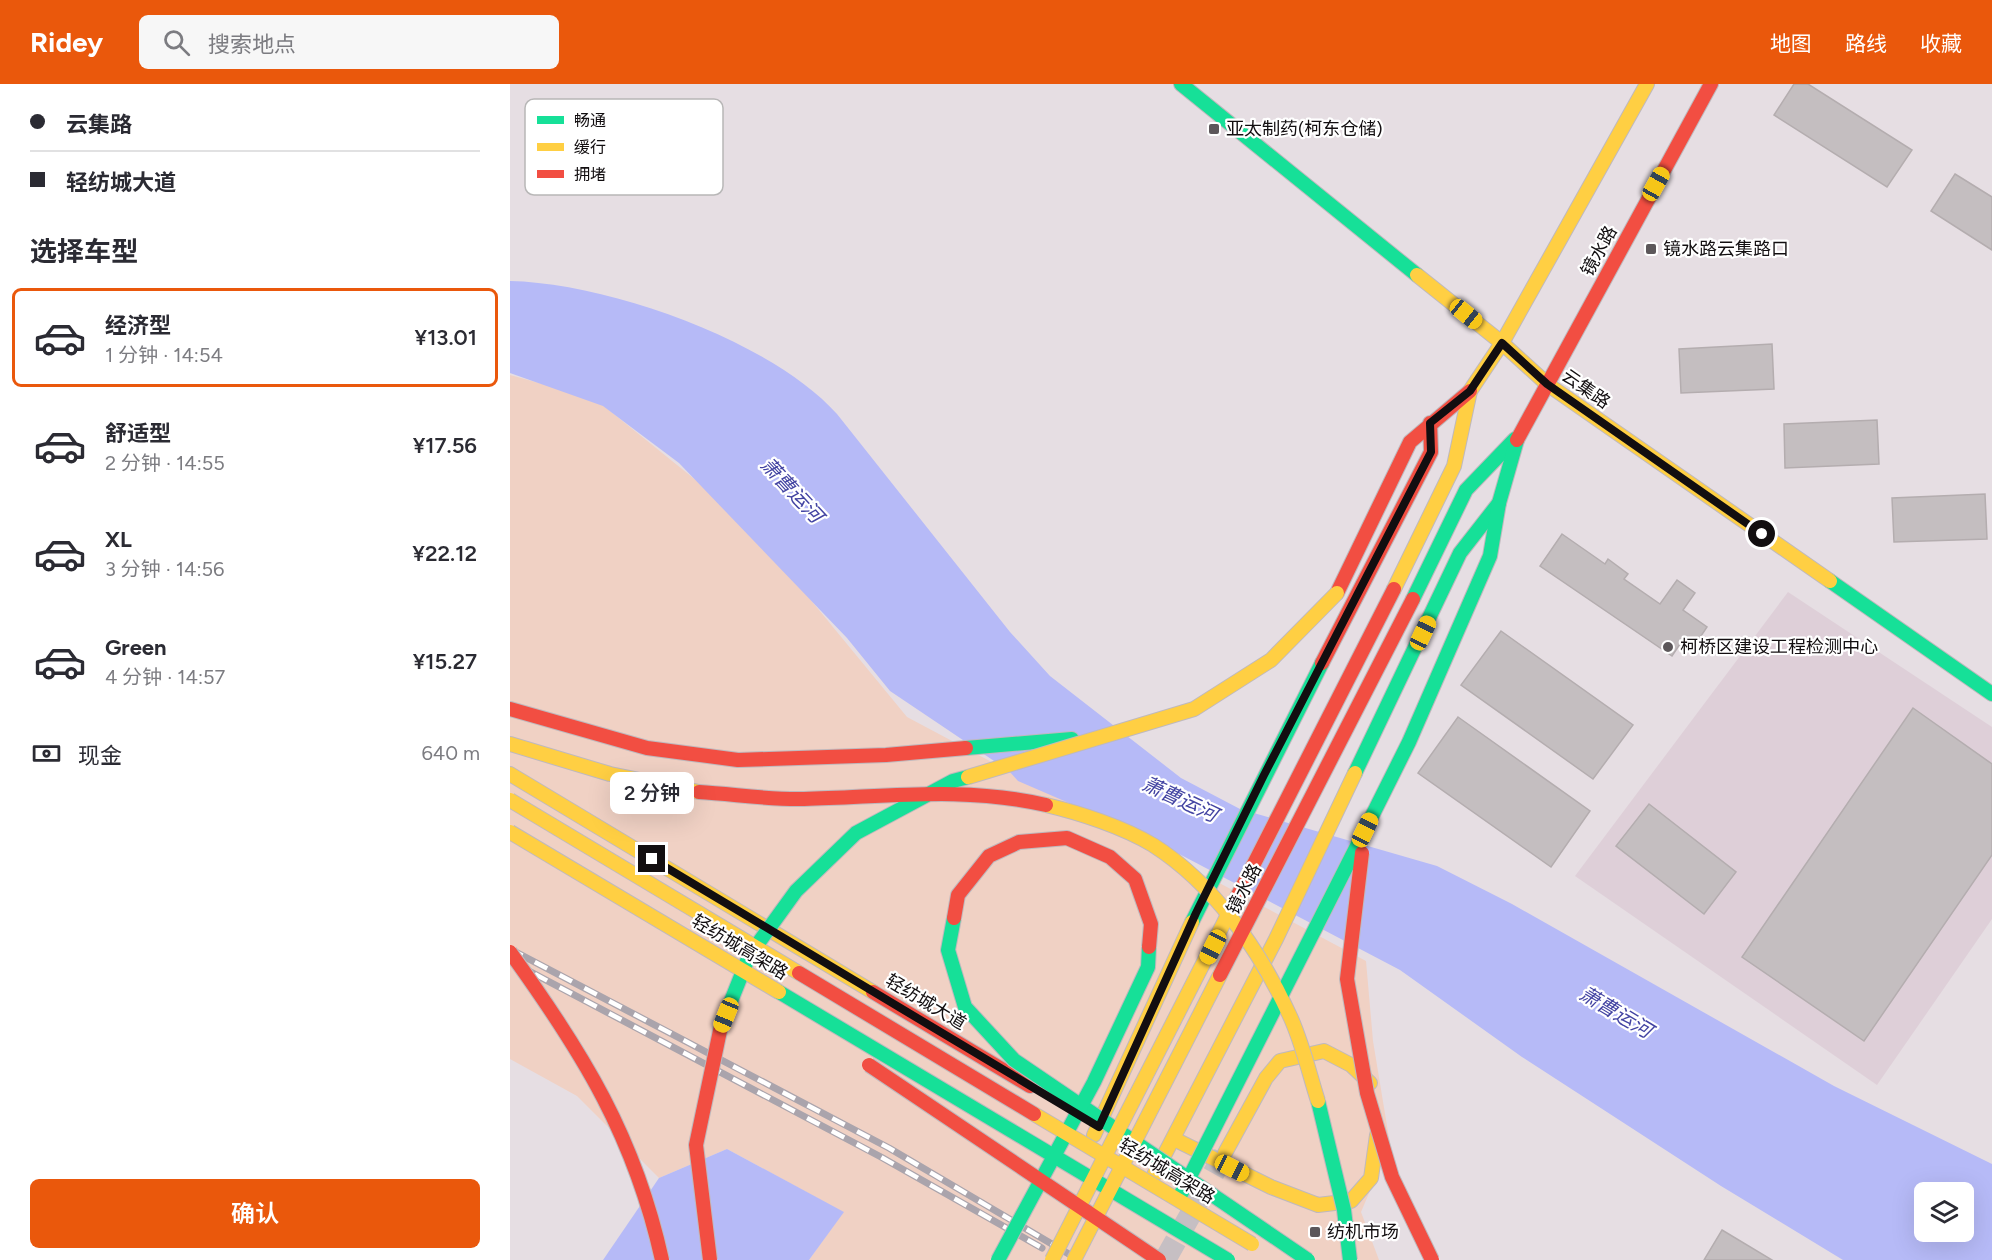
<!DOCTYPE html>
<html lang="zh">
<meta charset="utf-8">
<style>
:root{--surface:#fff;--page:#f7f7f7;--text:#2b2b33;--muted:#7c7c81;--line:#e1e1e2;--accent:#ea580c}
body{margin:0;font-family:Figtree,"Noto Sans SC",sans-serif;background:var(--page);color:var(--text);height:100vh;display:flex;flex-direction:column;font-size:22px;white-space:nowrap}
*{box-sizing:border-box;margin:0}
p{font-size:20px;color:var(--muted)}
.icon{flex:none;width:33px;height:33px;fill:none;stroke:currentColor;stroke-width:2;stroke-linecap:round;stroke-linejoin:round}
.map{position:relative;flex:1;overflow:hidden}
.side{display:flex;flex-direction:column;background:var(--surface);width:510px}
.side>*{flex:none}
.hud{display:grid;align-content:center;height:132px;padding:0 30px;background:var(--surface)}
.controls{position:absolute;left:1404px;top:1098px;display:grid;gap:12px}
.controls a{display:grid;place-items:center;width:60px;height:60px;border-radius:9px;background:var(--surface);box-shadow:0 6px 24px #0002;font-size:30px}
.end{position:absolute;width:27px;height:27px;margin:-14px;border:8px solid #120e10;background:#fff;box-shadow:0 0 0 3px #fff}
.from{border-radius:50%}
.bubble{position:absolute;height:42px;border-radius:9px;background:var(--surface);box-shadow:0 6px 24px #0002;font-size:20px;font-weight:600;line-height:42px;text-align:center}
.car{position:absolute;width:18px;height:36px;margin:-18px -9px;border-radius:8px;box-shadow:0 0 4px 2px #0007;background:linear-gradient(#f5c518 24%,#345 0 40%,#f5c518 0 76%,#345 0 86%,#f5c518 0)}
.hud b{display:flex;align-items:center;gap:21px;height:57px;font-size:22px}
.hud b+b{border-top:2px solid var(--line)}
.hud i{width:15px;height:15px;background:var(--text)}
ul{padding:0;list-style:none}
li{display:flex;align-items:center;gap:18px;height:99px;margin:0 12px 9px;padding:0 18px;border:3px solid transparent;border-radius:9px}
li div{flex:1}
li b{display:block;font-size:22px}
li em{font-style:normal;font-weight:600}
li.current{border-color:var(--accent)}
li>.icon{width:54px;height:54px;stroke-width:1.5}
h2{padding:0 30px;font-size:27px;line-height:72px}
.pay{display:flex;align-items:center;gap:15px;height:66px;padding:0 30px;font-size:22px}
.pay p{margin-inline-start:auto}
.primary-button{display:flex;gap:12px;margin-top:auto;padding:12px 30px}
.primary-button a{flex:1;height:69px;border-radius:9px;background:var(--accent);color:#fff;font-size:24px;font-weight:600;line-height:69px;text-align:center}
header{display:flex;align-items:center;gap:36px;box-sizing:border-box;height:84px;padding:0 30px;background:var(--accent);color:#fff}
header strong{font-size:28px}
nav{display:flex;gap:33px;margin-inline-start:auto;font-size:21px}
.search{width:420px;height:54px;background:var(--page);display:flex;align-items:center;gap:15px;box-sizing:border-box;padding:0 21px;border-radius:9px;color:var(--muted);font-size:22px}
main{display:flex;flex:1;min-height:0}
.map>svg:first-child{display:block}
</style>
<header>
<strong>Ridey</strong>
<div class="search"><svg class="icon" aria-label="search" viewBox="0 0 24 24"><circle cx="10" cy="10" r="6"/><path d="M15 15l6 6"/></svg>搜索地点</div>
<nav><a>地图</a><a>路线</a><a>收藏</a></nav>
</header>
<main>
<section class="side">
<div class="hud">
<b><i class="from"></i>云集路</b>
<b><i></i>轻纺城大道</b>
</div>
<h2>选择车型</h2>
<ul>
<li class="current"><svg class="icon" aria-label="car" viewBox="0 0 24 24"><path d="M5 17H2v-5l4-1 3-4h7l3 4 3 1v5h-3M9 17h6M6 11h13"/><circle cx="7" cy="17" r="2"/><circle cx="17" cy="17" r="2"/></svg><div><b>经济型</b><p>1 分钟 · 14:54</p></div><em>¥13.01</em></li>
<li><svg class="icon" aria-label="car" viewBox="0 0 24 24"><path d="M5 17H2v-5l4-1 3-4h7l3 4 3 1v5h-3M9 17h6M6 11h13"/><circle cx="7" cy="17" r="2"/><circle cx="17" cy="17" r="2"/></svg><div><b>舒适型</b><p>2 分钟 · 14:55</p></div><em>¥17.56</em></li>
<li><svg class="icon" aria-label="car" viewBox="0 0 24 24"><path d="M5 17H2v-5l4-1 3-4h7l3 4 3 1v5h-3M9 17h6M6 11h13"/><circle cx="7" cy="17" r="2"/><circle cx="17" cy="17" r="2"/></svg><div><b>XL</b><p>3 分钟 · 14:56</p></div><em>¥22.12</em></li>
<li><svg class="icon" aria-label="car" viewBox="0 0 24 24"><path d="M5 17H2v-5l4-1 3-4h7l3 4 3 1v5h-3M9 17h6M6 11h13"/><circle cx="7" cy="17" r="2"/><circle cx="17" cy="17" r="2"/></svg><div><b>Green</b><p>4 分钟 · 14:57</p></div><em>¥15.27</em></li>
</ul>
<div class="pay"><svg class="icon" aria-label="cash" viewBox="0 0 24 24"><path d="M3 7h18v10H3z"/><circle cx="12" cy="12" r="2"/></svg>现金<p>640 m</p></div>
<div class="primary-button"><a>确认</a></div>
</section>
<div class="map">
<svg width="1482" height="1176" viewBox="0 0 1482 1176">
<rect width="100%" height="100%" fill="#e6dee3"/>
<polygon fill="#decfd8" points="1278,508 1482,643 1482,835 1367,1001 1065,792"/>
<polygon fill="#f0d1c4" points="0,291 84,314 234,435 397,633 856,877 863,957 880,1060 851,1128 869,1176 299,1176 333,1128 217,1065 149,1094 67,1012 0,975"/>
<g fill="#b6baf7" fill-rule="evenodd">
<path d="M0,197C98,199 262,257 327,330L500,548L540,592L671,694L730,725L927,782L1002,820L1324,1002L1482,1080V1176H1333L1211,1102L1012,973L890,886L633,751L508,697L499,687L380,607L337,554L169,379L93,322L0,289ZM1414,1108H1454V1148H1414Z"/>
<polygon points="217,1065 334,1128 299,1176 93,1176 149,1094"/>
</g>
<g fill="#c4bec0" stroke="#b4adaf" stroke-width="1.5">
<polygon points="1284,0 1298,0 1402,66 1377,103 1264,31"/>
<polygon points="1445,90 1482,113 1482,166 1421,127"/>
<polygon points="1262,260 1264,305 1171,309 1169,265"/>
<polygon points="1367,336 1369,380 1275,384 1274,340"/>
<polygon points="1475,410 1477,455 1384,458 1382,414"/>
<polygon points="1052,450 1095,480 1098,475 1118,490 1114,495 1150,520 1167,496 1185,509 1173,526 1197,543 1181,567 1170,560 1162,572 1030,482"/>
<polygon points="991,547 1123,641 1083,695 951,601"/>
<polygon points="1403,624 1482,680 1482,771 1354,957 1232,873"/>
<polygon points="948,633 1080,727 1041,783 908,689"/>
<polygon points="1139,720 1226,788 1194,830 1106,762"/>
<polygon points="1212,1146 1262,1176 1194,1176"/>
</g>
<g fill="none" stroke-linecap="round" stroke-linejoin="round">
<polyline stroke="#c6bfc3" stroke-width="22" stroke-dasharray="22 11" stroke-linecap="butt" points="655,1176 715,1069"/>
<g stroke="#bfb9bd" stroke-width="16">
<g id="fast">
<polyline points="671,0 907,191"/>
<polyline points="1320,497 1482,610"/>
<polyline points="903,515 956,406 1005,355"/>
<polyline points="456,664 562,655"/>
<polyline points="845,689 950,469 989,419 1007,356"/>
<polyline points="855,746 899,658 980,472 989,419"/>
<polyline points="682,838 812,579"/>
</g>
</g>
<g stroke="#bfb9bd" stroke-width="16">
<g id="slow">
<polyline points="907,191 992,259 1037,300 1320,497"/>
<polyline points="884,505 944,382 960,307 992,259 1137,0"/>
<polyline points="0,660 100,690 189,708"/>
<polyline points="0,690 363,908"/>
<polyline points="584,1051 682,838"/>
<polyline points="664,1055 761,1103 808,1121 841,1117 861,1094 867,1051"/>
<polyline points="715,1069 756,994 770,977 814,967 841,981 860,999"/>
<polyline points="644,1091 766,855 845,689"/>
</g>
</g>
<g stroke="#bfb9bd" stroke-width="16">
<g id="jam">
<polyline points="1007,356 1201,0"/>
<polyline points="827,509 900,358 960,307"/>
<polyline points="812,579 921,368 920,339"/>
<polyline points="0,625 137,664 228,676 376,671 456,664"/>
<polyline points="363,908 520,1002"/>
</g>
</g>
<use href="#fast" stroke="#16e098" stroke-width="14"/>
<use href="#slow" stroke="#ffcf43" stroke-width="14"/>
<use href="#jam" stroke="#f24e42" stroke-width="14"/>
<g stroke="#aaa4ac" stroke-width="7">
<g id="rail">
<polyline points="0,865 379,1064 569,1176"/>
<polyline points="0,877 371,1073 532,1164"/>
</g>
</g>
<use href="#rail" stroke="#fff" stroke-width="4.5" stroke-dasharray="14" stroke-linecap="butt"/>
<g stroke="#bfb9bd" stroke-width="16" stroke-linecap="butt">
<g id="fast-bridge">
<polyline points="444,834 438,866 455,923 504,976 798,1176"/>
<polyline points="269,908 718,1176"/>
<polyline points="211,942 239,872 286,807 346,749 443,697 458,693"/>
<polyline points="808,1017 834,1126 840,1176"/>
<polyline points="671,1110 855,746"/>
<polyline points="488,1176 584,998 638,883 639,863"/>
</g>
</g>
<g stroke="#bfb9bd" stroke-width="16" stroke-linecap="butt">
<g id="slow-bridge">
<polyline points="458,693 684,625 761,576 827,509"/>
<polyline points="0,716 289,889"/>
<path d="M536,721C570,729 613,743 643,761C704,800 749,865 779,930C792,957 799,989 808,1017"/>
<polyline points="0,748 269,908"/>
<polyline points="524,1030 742,1160"/>
<polyline points="542,1176 724,819"/>
<polyline points="564,1176 710,891"/>
</g>
</g>
<g stroke="#bfb9bd" stroke-width="16" stroke-linecap="butt">
<g id="jam-bridge">
<path d="M189,708C224,710 259,716 294,715C378,713 453,702 536,721"/>
<polyline points="852,769 837,895 857,1009 882,1093 922,1176"/>
<polyline points="724,819 884,505"/>
<polyline points="444,834 448,811 479,772 509,758 557,754 600,773 625,795 641,840 639,863"/>
<path d="M0,868C73,969 125,1053 152,1176"/>
<polyline points="289,889 524,1030"/>
<polyline points="710,891 903,515"/>
<polyline points="359,981 649,1176"/>
<polyline points="200,1176 186,1061 211,942"/>
</g>
</g>
<use href="#fast-bridge" stroke="#16e098" stroke-width="14"/>
<use href="#slow-bridge" stroke="#ffcf43" stroke-width="14"/>
<use href="#jam-bridge" stroke="#f24e42" stroke-width="14"/>
</g>
<g fill="none" stroke-linecap="round" stroke-linejoin="round">
<polyline stroke="#120e10" stroke-width="8" points="142,775 589,1043 686,829 754,691 921,368 920,339 960,307 992,259 1037,300 1252,450"/>
</g>
<g fill="#5c575a" stroke="#fff" stroke-width="2">
<rect x="698" y="39" width="12" height="12" rx="3"/>
<rect x="1135" y="159" width="12" height="12" rx="3"/>
<circle cx="1158" cy="563" r="6"/>
<rect x="799" y="1142" width="12" height="12" rx="3"/>
</g>
<g text-anchor="middle" dominant-baseline="central" stroke-width="4.5" stroke-linejoin="round" paint-order="stroke">
<g font-size="18" fill="#120e10" stroke="#fff" text-anchor="start">
<text x="716" y="45">亚太制药(柯东仓储)</text>
<text x="1153" y="165">镜水路云集路口</text>
<text x="1170" y="563">柯桥区建设工程检测中心</text>
<text x="817" y="1148">纺机市场</text>
</g>
<g font-size="18" fill="#120e10" stroke="#fff">
<text transform="translate(1089 167) rotate(-61)">镜水路</text>
<text transform="translate(1076 305) rotate(35)">云集路</text>
<text transform="translate(734 805) rotate(-63)">镜水路</text>
<text transform="translate(230 863) rotate(31)">轻纺城高架路</text>
<text transform="translate(416 918) rotate(31)">轻纺城大道</text>
<text transform="translate(657 1087) rotate(31)">轻纺城高架路</text>
</g>
<g font-size="20" font-style="italic" fill="#4243a2" stroke="#fff">
<text transform="translate(282 406) rotate(47)">萧曹运河</text>
<text transform="translate(670 715) rotate(25)">萧曹运河</text>
<text transform="translate(1106 928) rotate(31)">萧曹运河</text>
</g>
</g>
<rect x="15" y="15" width="198" height="96" rx="9" fill="#fff" stroke="#b8b7b7" stroke-width="1.5"/>
<rect x="27" y="32" width="27" height="8" fill="#16e098"/>
<rect x="27" y="59" width="27" height="8" fill="#ffcf43"/>
<rect x="27" y="86" width="27" height="8" fill="#f24e42"/>
<g font-size="16" fill="#120e10">
<text x="64" y="42">畅通</text>
<text x="64" y="69">缓行</text>
<text x="64" y="96">拥堵</text>
</g>
</svg>
<div class="controls">
<a><svg class="icon" aria-label="layers" viewBox="0 0 24 24"><path d="M12 4l9 5-9 5-9-5zM3 14l9 5 9-5"/></svg></a>
</div>
<i class="end from" style="left:1252px;top:450px"></i>
<i class="end" style="left:142px;top:775px"></i>
<div class="bubble" style="left:100px;top:688px;width:84px">2 分钟</div>
<i class="car" style="left:1146px;top:100px;rotate:29deg"></i>
<i class="car" style="left:956px;top:230px;rotate:129deg"></i>
<i class="car" style="left:913px;top:549px;rotate:25deg"></i>
<i class="car" style="left:855px;top:746px;rotate:26deg"></i>
<i class="car" style="left:703px;top:863px;rotate:207deg"></i>
<i class="car" style="left:216px;top:931px;rotate:202deg"></i>
<i class="car" style="left:722px;top:1084px;rotate:117deg"></i>
</div>
</main>
